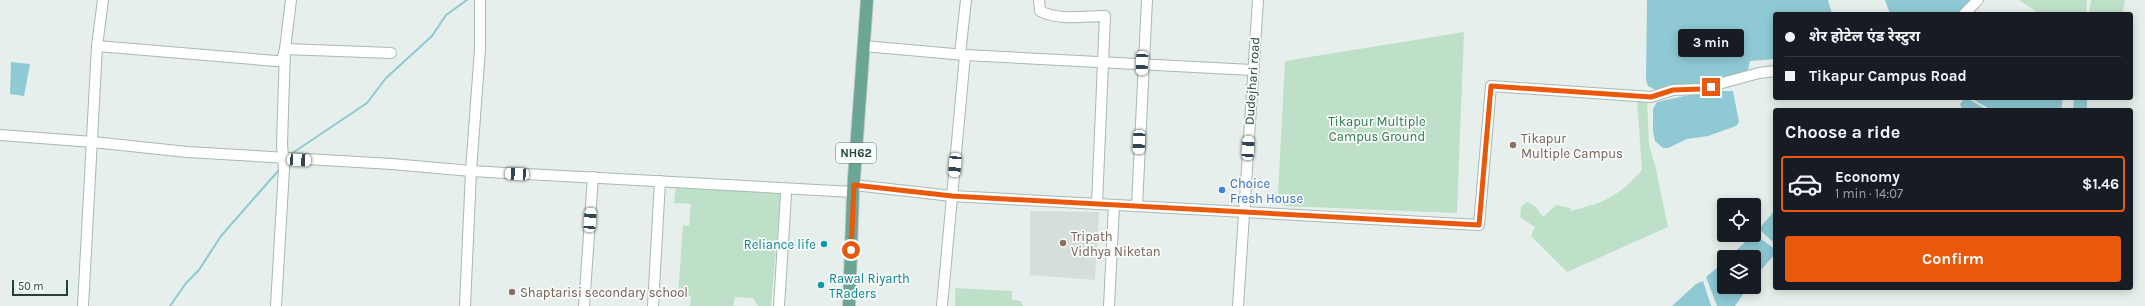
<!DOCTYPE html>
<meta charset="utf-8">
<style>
:root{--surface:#171b24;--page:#20242c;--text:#f1f3f6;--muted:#9ea1a6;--line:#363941;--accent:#ea580c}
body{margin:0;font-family:Karla,"Noto Sans Devanagari",sans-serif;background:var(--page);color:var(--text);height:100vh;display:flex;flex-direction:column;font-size:15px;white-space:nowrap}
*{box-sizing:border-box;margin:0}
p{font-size:13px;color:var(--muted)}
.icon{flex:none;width:22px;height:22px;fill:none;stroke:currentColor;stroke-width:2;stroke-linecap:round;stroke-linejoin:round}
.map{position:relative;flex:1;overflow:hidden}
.sheet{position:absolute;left:1773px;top:108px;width:360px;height:182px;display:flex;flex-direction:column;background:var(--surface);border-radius:4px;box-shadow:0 2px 10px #0003}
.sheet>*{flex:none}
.guide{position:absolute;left:1773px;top:12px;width:360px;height:88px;border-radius:4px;box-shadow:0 2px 10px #0003;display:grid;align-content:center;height:88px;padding:0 12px;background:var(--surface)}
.controls{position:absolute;left:1717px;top:198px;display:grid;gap:8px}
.controls a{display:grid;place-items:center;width:44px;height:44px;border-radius:4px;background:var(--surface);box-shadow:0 2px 10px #0003;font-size:20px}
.scale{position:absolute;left:12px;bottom:10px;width:56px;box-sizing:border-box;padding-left:4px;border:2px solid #24423a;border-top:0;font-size:11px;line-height:14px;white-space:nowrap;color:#24423a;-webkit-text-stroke:3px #f7fbf9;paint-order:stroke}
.end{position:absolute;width:18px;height:18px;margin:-9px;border:5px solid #ea580c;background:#fff;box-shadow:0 0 0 2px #fff}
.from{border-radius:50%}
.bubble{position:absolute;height:28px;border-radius:4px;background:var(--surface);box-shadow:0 2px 10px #0003;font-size:13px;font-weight:700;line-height:28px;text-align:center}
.car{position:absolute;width:12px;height:24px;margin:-12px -6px;border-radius:5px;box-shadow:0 0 3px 1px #0007;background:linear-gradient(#fff 24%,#345 0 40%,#fff 0 76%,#345 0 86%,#fff 0)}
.guide b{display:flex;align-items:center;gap:14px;height:38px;font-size:15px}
.guide b+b{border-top:1px solid var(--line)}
.guide i{width:10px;height:10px;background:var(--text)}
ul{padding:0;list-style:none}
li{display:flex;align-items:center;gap:12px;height:56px;margin:0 8px 6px;padding:0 4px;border:2px solid transparent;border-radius:4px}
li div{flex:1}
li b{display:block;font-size:15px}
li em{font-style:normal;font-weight:700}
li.selected{border-color:var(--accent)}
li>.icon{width:36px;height:36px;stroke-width:1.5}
h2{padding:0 12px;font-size:18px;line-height:48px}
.action{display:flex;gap:8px;margin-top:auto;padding:8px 12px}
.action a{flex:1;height:46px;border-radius:4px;background:var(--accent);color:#fff;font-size:16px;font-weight:700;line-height:46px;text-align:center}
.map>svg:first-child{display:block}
</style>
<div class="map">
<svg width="2145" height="306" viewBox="0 0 2145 306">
<rect width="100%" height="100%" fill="#e6efeb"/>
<polygon fill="#d4dfda" points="1030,211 1099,212 1095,280 1030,275"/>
<g fill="#bfe0c8">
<polygon points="2019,0 2087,0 2086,14 2040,14"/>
<polygon points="2091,0 2125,0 2122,14 2089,14"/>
<polygon points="1464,32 1457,213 1284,206 1285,195 1278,194 1285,61"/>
<path d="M1647,99L1649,145L1655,165L1668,227L1567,272L1531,236L1535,227L1520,217L1521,207L1527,202L1535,206L1543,217L1556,205L1571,208L1570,211C1604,203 1618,197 1642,170L1637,100Z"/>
<polygon points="676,187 781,192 771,306 758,306 753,298 735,297 733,306 690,306 691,296 678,295 683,225 689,226 691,204 674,203"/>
<polygon points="955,288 1012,291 1012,300 1021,301 1023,306 955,306"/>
</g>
<g fill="#8ec9d4">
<polygon points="1647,0 1828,0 1832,14 1775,14 1775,59 1750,61 1748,70 1711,83 1658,91 1648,86 1646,80"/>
<polygon points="1885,0 1973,0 1959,14 1890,14"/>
<polygon points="11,62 30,64 24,96 10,94"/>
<polygon points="1721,91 1733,91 1739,122 1736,126 1708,136 1687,139 1668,148 1663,148 1655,141 1653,130 1653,109 1657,102 1689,95 1713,95"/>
<polygon points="1965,98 1967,98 1987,110 1962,110 1960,104"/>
<polygon points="1971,98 2063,98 2061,110 1996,110 1988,108"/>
<polygon points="2074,98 2087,98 2087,110 2073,110"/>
<polygon points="1775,210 1775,244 1759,229"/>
<polygon points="1754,234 1775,249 1775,254 1754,278 1754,257 1729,257"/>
<polygon points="1724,262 1724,287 1748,287 1735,306 1717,306 1706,277"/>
<polygon points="1703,281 1711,306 1672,306 1696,284"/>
</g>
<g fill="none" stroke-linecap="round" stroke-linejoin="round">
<g stroke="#8ec9d4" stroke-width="2">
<polyline points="291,154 367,103 386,78 432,36 446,15 467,0"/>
<polyline points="170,306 186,283 199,270 221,236 278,171"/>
</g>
<g stroke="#a8b8b2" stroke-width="12">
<g id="minor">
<path d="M1039,0L1040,11C1059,21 1085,16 1105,16L1097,204"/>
<polyline points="1964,14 1978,0"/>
<polyline points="97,46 276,61 282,61 285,49 391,53"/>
<polyline points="864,46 965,55 1252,70"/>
<polyline points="960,54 966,0"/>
<polyline points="0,135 93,142 187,152 392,164 471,171 853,192"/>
<polyline points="854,185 952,196 1479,225 1491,86 1651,97 1673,90 1700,89 1759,73 1775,71"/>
<polyline points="1137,206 1147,0"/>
<polyline points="83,306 97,46 103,0"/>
<polyline points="276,306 284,169 282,144 285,49 291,0"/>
<polyline points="465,306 471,171 480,49 480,0"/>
<polyline points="584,306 593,177"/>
<polyline points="653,306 660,181"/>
<polyline points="779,306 786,194"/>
<polyline points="942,306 965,55"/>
<polyline points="1109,306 1114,205"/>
<polyline points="1238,306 1258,0"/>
</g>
</g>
<g stroke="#c2cac8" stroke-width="14">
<polyline id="major" points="849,306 853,192 867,0"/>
</g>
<use href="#minor" stroke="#fff" stroke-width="10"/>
<use href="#major" stroke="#6aa596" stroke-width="12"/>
</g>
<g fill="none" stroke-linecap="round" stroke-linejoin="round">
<polyline stroke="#ea580c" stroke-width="5" points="851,250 854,185 952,196 1479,225 1491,86 1651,97 1673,90 1700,89 1711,87"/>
</g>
<g fill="#8d6e63" stroke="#f7fbf9" stroke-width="1.5">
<circle cx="1513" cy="145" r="4"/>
<circle cx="1063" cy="243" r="4"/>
<circle cx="512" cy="292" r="4"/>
</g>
<circle fill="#3f7fe0" stroke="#f7fbf9" stroke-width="1.5" cx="1222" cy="190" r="4"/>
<g fill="#0f9aa8" stroke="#f7fbf9" stroke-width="1.5">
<circle cx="824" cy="244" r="4"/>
<circle cx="821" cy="285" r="4"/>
</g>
<g text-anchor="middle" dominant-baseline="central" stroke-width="3.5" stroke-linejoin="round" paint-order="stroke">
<rect fill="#f7fbf9" stroke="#637a73" stroke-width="1" x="836" y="143" width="40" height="20" rx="3"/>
<g font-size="12" font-weight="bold" fill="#24423a">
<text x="856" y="153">NH62</text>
</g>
<g font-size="13" fill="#24423a" stroke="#f7fbf9">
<text transform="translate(1252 81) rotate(-86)">Dudejhari road</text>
</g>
<g font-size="13" fill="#2d7a4b" stroke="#f7fbf9">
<text x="1377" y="121">Tikapur Multiple<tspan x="1377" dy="15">Campus Ground</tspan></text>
</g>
<g font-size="13" fill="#785e54" stroke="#f7fbf9" text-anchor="start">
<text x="1521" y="138">Tikapur<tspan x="1521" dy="15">Multiple Campus</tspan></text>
<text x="1071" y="236">Tripath<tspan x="1071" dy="15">Vidhya Niketan</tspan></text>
<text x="520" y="292">Shaptarisi secondary school</text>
</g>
<g font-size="13" fill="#366cbe" stroke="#f7fbf9" text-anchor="start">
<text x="1230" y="183">Choice<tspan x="1230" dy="15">Fresh House</tspan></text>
</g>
<g font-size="13" fill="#0d838f" stroke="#f7fbf9" text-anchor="end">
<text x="816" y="244">Reliance life</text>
<text x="829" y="278" text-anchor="start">Rawal Riyarth<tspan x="829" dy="15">TRaders</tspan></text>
</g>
</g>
</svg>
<div class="controls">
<a><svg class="icon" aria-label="locate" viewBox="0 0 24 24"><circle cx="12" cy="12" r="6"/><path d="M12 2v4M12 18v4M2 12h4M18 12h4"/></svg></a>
<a><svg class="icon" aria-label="layers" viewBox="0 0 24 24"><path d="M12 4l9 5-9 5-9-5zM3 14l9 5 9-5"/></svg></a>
</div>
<div class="scale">50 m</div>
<i class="end from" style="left:851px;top:250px"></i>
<i class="end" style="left:1711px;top:87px"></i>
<div class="bubble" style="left:1678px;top:29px;width:66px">3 min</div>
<i class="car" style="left:1142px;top:63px;rotate:182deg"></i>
<i class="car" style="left:1139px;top:142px;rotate:182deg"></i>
<i class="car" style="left:1248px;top:148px;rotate:3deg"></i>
<i class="car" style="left:299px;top:160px;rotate:93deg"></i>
<i class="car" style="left:955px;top:165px;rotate:185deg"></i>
<i class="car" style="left:517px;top:174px;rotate:273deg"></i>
<i class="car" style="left:590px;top:220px;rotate:4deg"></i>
<div class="guide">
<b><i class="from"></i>शेर होटेल एंड रेस्टुरा</b>
<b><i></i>Tikapur Campus Road</b>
</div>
<section class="sheet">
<h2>Choose a ride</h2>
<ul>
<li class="selected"><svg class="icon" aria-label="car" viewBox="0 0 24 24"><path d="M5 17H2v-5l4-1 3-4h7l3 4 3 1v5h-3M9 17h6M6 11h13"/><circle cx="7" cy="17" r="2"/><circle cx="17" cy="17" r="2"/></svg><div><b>Economy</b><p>1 min · 14:07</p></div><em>$1.46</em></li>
</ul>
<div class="action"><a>Confirm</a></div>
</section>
</div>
